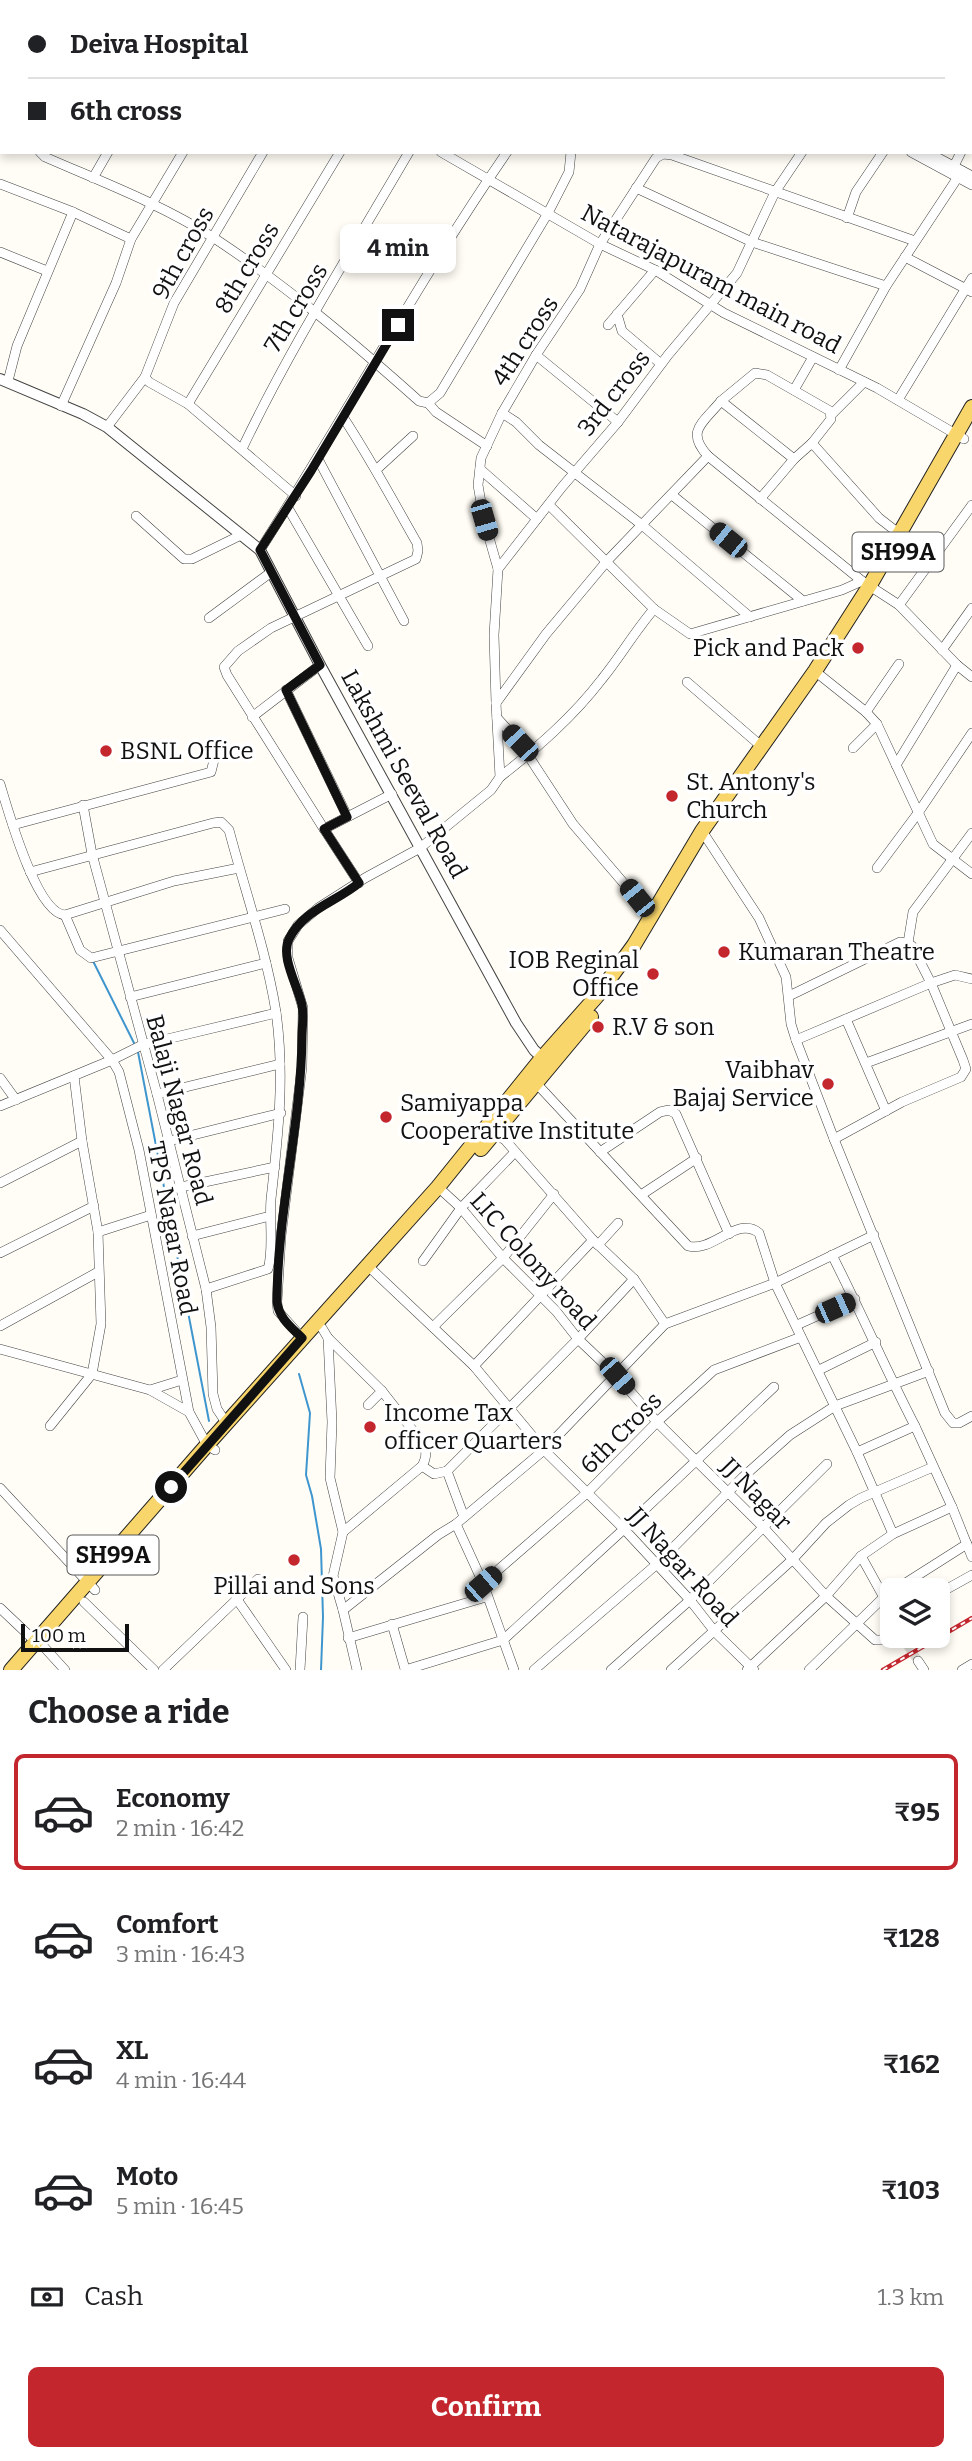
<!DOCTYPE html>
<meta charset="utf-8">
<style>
:root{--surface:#fff;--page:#f6f6f6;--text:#202124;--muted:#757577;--line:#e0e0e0;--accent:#c4262e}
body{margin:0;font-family:Bitter,serif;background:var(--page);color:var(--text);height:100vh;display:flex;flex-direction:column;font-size:26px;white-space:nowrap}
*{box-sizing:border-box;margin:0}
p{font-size:23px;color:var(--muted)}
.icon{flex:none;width:38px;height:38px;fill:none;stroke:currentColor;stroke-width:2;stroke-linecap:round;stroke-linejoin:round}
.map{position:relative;height:1670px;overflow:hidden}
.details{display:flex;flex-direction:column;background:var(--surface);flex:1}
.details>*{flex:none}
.guide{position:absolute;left:0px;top:0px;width:973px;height:154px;box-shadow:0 4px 10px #0003;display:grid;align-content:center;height:154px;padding:0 28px;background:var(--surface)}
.buttons{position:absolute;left:880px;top:1578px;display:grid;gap:14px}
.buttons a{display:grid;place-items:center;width:70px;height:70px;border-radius:10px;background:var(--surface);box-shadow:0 4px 10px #0003;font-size:35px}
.scale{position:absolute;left:21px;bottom:18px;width:108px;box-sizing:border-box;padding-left:7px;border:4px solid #111;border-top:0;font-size:19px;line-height:24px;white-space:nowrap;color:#111;-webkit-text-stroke:5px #fff;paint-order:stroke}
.end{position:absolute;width:32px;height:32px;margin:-16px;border:9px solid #111;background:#fff;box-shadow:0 0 0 4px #fff}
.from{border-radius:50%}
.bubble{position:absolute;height:49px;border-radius:10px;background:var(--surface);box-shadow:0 4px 10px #0003;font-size:23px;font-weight:700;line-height:49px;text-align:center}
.car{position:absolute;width:21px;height:42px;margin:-21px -10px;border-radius:9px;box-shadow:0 0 5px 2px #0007;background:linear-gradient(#222 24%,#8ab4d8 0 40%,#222 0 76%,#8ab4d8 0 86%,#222 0)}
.guide b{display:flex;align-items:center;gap:24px;height:66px;font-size:26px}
.guide b+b{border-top:2px solid var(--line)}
.guide i{width:18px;height:18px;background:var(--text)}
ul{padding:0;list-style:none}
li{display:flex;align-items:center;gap:21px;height:116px;margin:0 14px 10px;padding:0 14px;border:4px solid transparent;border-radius:10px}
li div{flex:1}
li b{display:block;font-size:26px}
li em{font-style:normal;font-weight:700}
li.active{border-color:var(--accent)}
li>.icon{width:63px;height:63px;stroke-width:1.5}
h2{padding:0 28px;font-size:32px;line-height:84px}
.pay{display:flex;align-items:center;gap:18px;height:77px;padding:0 28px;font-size:26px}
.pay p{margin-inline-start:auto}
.action{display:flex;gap:14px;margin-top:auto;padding:14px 28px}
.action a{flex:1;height:80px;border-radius:10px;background:var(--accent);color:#fff;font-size:28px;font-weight:700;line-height:80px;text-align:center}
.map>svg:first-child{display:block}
</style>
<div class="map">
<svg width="972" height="1670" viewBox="0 0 972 1670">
<rect width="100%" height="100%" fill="#fffdf5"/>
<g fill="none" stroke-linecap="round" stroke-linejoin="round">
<g stroke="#3f96cf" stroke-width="2">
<polyline points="93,961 134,1043"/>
<polyline points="138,1052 209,1421"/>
<polyline points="299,1374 310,1413 306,1475 312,1496 321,1549 323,1617 321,1670"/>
</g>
<polyline stroke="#dbdad3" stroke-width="9" stroke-dasharray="9 4.5" stroke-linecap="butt" points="906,1643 918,1661"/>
<g stroke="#444" stroke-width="10">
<g id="minor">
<polyline points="160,0 162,2"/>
<polyline points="445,0 448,2"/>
<polyline points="761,0 761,2"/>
<polyline points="770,0 770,2"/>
<polyline points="857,0 858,2"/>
<polyline points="934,0 935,2"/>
<polyline points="70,2 71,0"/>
<polyline points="130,2 131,0"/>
<polyline points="196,2 197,0"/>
<polyline points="277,2 278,0"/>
<polyline points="423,2 424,0"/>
<polyline points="496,2 498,0"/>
<polyline points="595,2 597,0"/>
<polyline points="689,2 691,0"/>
<polyline points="911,2 912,0"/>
<polyline points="971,48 972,49"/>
<polyline points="971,102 972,103"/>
<polyline points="0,127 2,124"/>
<polyline points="971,130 972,128"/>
<path d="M40,152L45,157C102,182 161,204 214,238C287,286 354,343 419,401L428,403L440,393L548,213L569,172L571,152"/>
<polyline points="441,152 600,244 655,270 724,313 877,388 964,439"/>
<path d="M802,152L775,192L737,273L668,355L618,422L562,487L498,569L494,635L496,703L546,634L607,561L708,456C685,431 703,423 721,401L794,459L812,443L879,518L906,539"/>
<polyline points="911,152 972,185"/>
<polyline points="927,152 972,176"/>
<polyline points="954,166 961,152"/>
<polyline points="93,178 108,152"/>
<polyline points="0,184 73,212 131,239"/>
<polyline points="636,188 752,242 886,286"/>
<polyline points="847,218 856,192 883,152"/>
<polyline points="0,252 47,271"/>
<polyline points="905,257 972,292"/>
<polyline points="617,314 622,331 661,364"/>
<polyline points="608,325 655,270"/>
<polyline points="536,355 618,422"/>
<polyline points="839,370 886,286 962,171"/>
<polyline points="145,377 149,382 188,404 296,496"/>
<polyline points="8,381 17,346 73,212"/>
<polyline points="794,390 813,357"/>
<polyline points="898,400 972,278"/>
<polyline points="721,401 755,373 767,375 830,411 831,419 812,443"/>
<polyline points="428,403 436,412 487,446"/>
<polyline points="188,404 340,152"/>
<polyline points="61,406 116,283 131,239 183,152"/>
<polyline points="502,413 516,422 539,445 642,525 750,617"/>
<polyline points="831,415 864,382"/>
<path d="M343,417C370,458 393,501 417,543L418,551L416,559L271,628L238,651L224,667L227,675L324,829L392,794"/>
<polyline points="107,427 145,377 174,303 263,152"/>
<path d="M242,449C291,346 352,250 409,152"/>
<polyline points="708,456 862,581 899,605 957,665 972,677"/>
<polyline points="318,459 404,621"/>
<polyline points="480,469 537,519"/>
<polyline points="376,470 413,436"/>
<polyline points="672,495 803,601"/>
<polyline points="760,499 794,459"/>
<polyline points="549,505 654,609 690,634 842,590 862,581"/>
<polyline points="288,508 368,646"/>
<polyline points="136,516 184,559 192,559 241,535"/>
<path d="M260,550C344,419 418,281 507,152"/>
<polyline points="498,569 484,520 478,485 481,458 502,413 536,355 580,289 600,244 656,158 663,154 672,155 915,241"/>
<polyline points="899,605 972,505"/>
<polyline points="209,618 270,573"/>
<polyline points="942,650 972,608"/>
<polyline points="821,676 866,712 877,724 933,844 972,874"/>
<polyline points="687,682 761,746"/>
<polyline points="286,690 347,816"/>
<polyline points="866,712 899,664"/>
<polyline points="252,717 320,665"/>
<polyline points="497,718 520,743 573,824 651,915"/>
<polyline points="853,748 877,724"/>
<polyline points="896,765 957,665"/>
<path d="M500,777C537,748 573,717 602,679C620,657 635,631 654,609"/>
<path d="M0,784C8,810 36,913 65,915L174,881L239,868"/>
<polyline points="83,805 92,854 157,1094 206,1289 211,1327 213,1394 217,1409 227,1424"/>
<polyline points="13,825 211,772 216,752"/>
<polyline points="324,829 359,883"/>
<polyline points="702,831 759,918 786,977 791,1024 796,1040 834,1139 945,1413 953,1423 959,1423 972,1416"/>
<polyline points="877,868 918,813 972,733"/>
<path d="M30,872L213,823L221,822L229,830C245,891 266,950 276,1012C285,1075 278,1137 271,1199C269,1220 274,1250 268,1269L206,1289"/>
<polyline points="65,915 80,950 91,958 285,909"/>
<polyline points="0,930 112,1060 119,1072 139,1150 189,1412 207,1445 215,1450"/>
<polyline points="908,943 913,912 972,833"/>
<polyline points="789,996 900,942 908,943 912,946 931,983 963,1060 966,1069 961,1077 902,1102 834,1139"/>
<polyline points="130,997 266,963"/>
<polyline points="846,1019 886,1111"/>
<polyline points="796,1040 931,983 955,975 972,979"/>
<polyline points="866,1063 972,1024"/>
<polyline points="0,1078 16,1100"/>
<path d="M536,1083L688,1246C713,1253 737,1215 759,1233L775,1283L857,1452L893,1534"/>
<polyline points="157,1094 280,1064"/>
<polyline points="0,1106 112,1060 142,1045 276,1013"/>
<polyline points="496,1134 505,1140 593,1240 634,1279 665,1324"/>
<polyline points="169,1141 281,1113"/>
<polyline points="600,1152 660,1112 669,1110 676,1114 729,1234"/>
<polyline points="0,1183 82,1141"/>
<polyline points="181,1187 275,1167"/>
<polyline points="438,1187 461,1208 503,1258 556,1311 578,1339 617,1376 657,1422 764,1528 826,1596 875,1640 881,1640 892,1632"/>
<polyline points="641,1195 697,1158"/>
<polyline points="98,1232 151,1215"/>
<polyline points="192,1236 270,1216"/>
<polyline points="598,1245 618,1223"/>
<polyline points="0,1253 94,1206"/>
<path d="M832,1255C861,1312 886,1370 915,1426L857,1452"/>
<polyline points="423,1261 461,1208 514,1153"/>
<polyline points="367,1265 474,1366 544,1450 624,1529 690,1600 715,1632 754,1670"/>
<polyline points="797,1325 855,1299"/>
<polyline points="0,1326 98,1272"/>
<polyline points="433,1327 503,1258 554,1194"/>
<polyline points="322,1328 328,1338 382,1391 368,1405"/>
<polyline points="302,1338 278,1311 277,1302 281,1236 302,1067 303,1008 288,958 288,941 298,925 318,908 365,878 420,848 491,790 500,777 496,703"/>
<polyline points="328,1338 332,1422 330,1478 343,1532 333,1576 343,1610 357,1670"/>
<polyline points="0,1349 150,1390"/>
<polyline points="474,1366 593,1240"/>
<polyline points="819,1370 876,1342"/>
<polyline points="182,1380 150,1390 189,1412"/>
<polyline points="50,1426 92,1374 101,1324 98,1232 82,1141 74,1076"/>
<polyline points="422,1466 434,1474 447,1471 578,1339 634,1279"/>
<polyline points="447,1471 464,1517"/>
<polyline points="0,1488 95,1590"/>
<polyline points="952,1507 972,1557"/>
<polyline points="456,1524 483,1583 514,1670"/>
<path d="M343,1532L422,1466C427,1457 427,1451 422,1442L382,1391"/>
<polyline points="483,1583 588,1492 657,1422 714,1370 801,1337"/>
<polyline points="893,1591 967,1544"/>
<polyline points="938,1594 972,1575"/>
<polyline points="236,1598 286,1670"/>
<polyline points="84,1602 154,1670"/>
<polyline points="0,1608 36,1642"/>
<polyline points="343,1610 438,1535 456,1524 544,1450 665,1324 775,1283 874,1235"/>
<polyline points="892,1612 861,1556 893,1534 952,1507 915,1426"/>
<polyline points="392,1624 405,1669"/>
<polyline points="902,1636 906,1643"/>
<polyline points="348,1638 486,1597"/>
<polyline points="44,1647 65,1670"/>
<polyline points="918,1661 924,1670"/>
<polyline points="163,1670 258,1579"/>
<polyline points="300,1670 303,1617"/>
<polyline points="405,1670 503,1640 624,1529 774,1387"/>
<polyline points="534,1670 657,1564 743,1477 790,1435 835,1406 929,1371"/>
<polyline points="611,1670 690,1600 827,1464"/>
<polyline points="671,1670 792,1560 826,1523 849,1505 861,1498 933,1467"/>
<polyline points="747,1670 826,1596 861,1556"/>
<polyline points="809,1670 884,1597 892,1591"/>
<polyline points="962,1670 972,1664"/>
</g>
</g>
<g stroke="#444" stroke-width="12">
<polyline id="tertiary" points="0,379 83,414 107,427 260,550 320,665 516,1023 534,1050 548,1063"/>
</g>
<g stroke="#222" stroke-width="16">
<g id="primary">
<polyline points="481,1149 591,1017"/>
<polyline points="11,1670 207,1445 438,1187 542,1058 597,996 634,945 702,831 815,671 870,585 972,407"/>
</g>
</g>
<use href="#minor" stroke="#fff" stroke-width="9"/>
<use href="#tertiary" stroke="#fff" stroke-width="10"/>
<use href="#primary" stroke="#f9d66b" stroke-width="14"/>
<g stroke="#c4262e" stroke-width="4.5">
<polyline id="rail" points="883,1670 972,1618"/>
</g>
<use href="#rail" stroke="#fff" stroke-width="2" stroke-dasharray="5" stroke-linecap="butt"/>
</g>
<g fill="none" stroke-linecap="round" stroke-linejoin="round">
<path stroke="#111" stroke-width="9" d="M171,1487L302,1338C291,1327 279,1318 277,1302C277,1213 301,1126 302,1037C302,1027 304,1015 302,1005C298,986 280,957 289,939C303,910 336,902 359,883L324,829L347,817L286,690L320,665L260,550L311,471L398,325"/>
</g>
<g fill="#c4262e" stroke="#fff" stroke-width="2.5">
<circle cx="858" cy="648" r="7"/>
<circle cx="106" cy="751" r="7"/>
<circle cx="672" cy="796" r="7"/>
<circle cx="724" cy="952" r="7"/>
<circle cx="653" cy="974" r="7"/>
<circle cx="598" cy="1027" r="7"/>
<circle cx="828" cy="1084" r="7"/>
<circle cx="386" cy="1117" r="7"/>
<circle cx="370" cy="1427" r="7"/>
<circle cx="294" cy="1560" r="7"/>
</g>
<g text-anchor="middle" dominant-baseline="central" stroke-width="7" stroke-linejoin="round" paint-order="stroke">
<g fill="#fff" stroke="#585858" stroke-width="2">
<rect x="852.5" y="532.5" width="91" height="39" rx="5"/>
<rect x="67.5" y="1535.5" width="91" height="39" rx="5"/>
</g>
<g font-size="23" font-weight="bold" fill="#111">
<text x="898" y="552">SH99A</text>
<text x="113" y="1555">SH99A</text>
</g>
<g font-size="24" fill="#111" stroke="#fff">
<text transform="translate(183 253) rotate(-61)">9th cross</text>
<text transform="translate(247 268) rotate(-59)">8th cross</text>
<text transform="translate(711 279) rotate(28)">Natarajapuram main road</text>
<text transform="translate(296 308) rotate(-59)">7th cross</text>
<text transform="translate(525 341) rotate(-57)">4th cross</text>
<text transform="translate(614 393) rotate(-52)">3rd cross</text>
<text transform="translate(404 774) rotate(61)">Lakshmi Seeval Road</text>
<text transform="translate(179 1110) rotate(75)">Balaji Nagar Road</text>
<text transform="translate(172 1228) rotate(79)">TPS Nagar Road</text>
<text transform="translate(533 1261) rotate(48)">LIC Colony road</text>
<text transform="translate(621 1433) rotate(-45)">6th Cross</text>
<text transform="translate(756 1494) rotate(46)">JJ Nagar</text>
<text transform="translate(683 1567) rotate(48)">JJ Nagar Road</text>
</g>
<g font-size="24" fill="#111" stroke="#fff" text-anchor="start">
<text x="844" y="648" text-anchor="end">Pick and Pack</text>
<text x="120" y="751">BSNL Office</text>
<text x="686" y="782">St. Antony's<tspan x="686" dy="28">Church</tspan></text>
<text x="738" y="952">Kumaran Theatre</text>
<text x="639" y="960" text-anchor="end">IOB Reginal<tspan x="639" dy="28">Office</tspan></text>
<text x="612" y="1027">R.V &amp; son</text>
<text x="814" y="1070" text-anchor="end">Vaibhav<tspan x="814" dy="28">Bajaj Service</tspan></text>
<text x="400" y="1103">Samiyappa<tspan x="400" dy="28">Cooperative Institute</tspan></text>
<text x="384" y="1413">Income Tax<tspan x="384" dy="28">officer Quarters</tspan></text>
<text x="294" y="1586" text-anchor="middle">Pillai and Sons</text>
</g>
</g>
</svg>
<div class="buttons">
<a><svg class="icon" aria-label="layers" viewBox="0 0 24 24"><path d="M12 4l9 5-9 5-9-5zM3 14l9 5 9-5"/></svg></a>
</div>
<div class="scale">100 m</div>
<i class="end from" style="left:171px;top:1487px"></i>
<i class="end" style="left:398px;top:325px"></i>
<div class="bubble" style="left:340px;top:224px;width:116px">4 min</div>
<i class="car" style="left:484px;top:520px;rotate:164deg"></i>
<i class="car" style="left:728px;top:540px;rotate:309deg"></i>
<i class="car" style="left:520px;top:743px;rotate:317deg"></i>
<i class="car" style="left:637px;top:898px;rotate:321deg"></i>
<i class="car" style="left:835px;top:1308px;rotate:66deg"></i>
<i class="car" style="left:617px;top:1376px;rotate:139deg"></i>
<i class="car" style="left:483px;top:1584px;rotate:49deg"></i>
<div class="guide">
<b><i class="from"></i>Deiva Hospital</b>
<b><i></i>6th cross</b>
</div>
</div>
<section class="details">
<h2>Choose a ride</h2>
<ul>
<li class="active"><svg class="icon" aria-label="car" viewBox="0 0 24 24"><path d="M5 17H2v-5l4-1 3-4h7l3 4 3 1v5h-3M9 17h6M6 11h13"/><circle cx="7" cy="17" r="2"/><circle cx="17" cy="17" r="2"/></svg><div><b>Economy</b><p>2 min · 16:42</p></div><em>₹95</em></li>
<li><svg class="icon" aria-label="car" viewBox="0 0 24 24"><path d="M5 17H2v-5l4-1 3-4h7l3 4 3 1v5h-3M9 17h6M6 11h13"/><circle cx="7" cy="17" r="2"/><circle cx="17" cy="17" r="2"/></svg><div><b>Comfort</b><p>3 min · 16:43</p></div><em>₹128</em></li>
<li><svg class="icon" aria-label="car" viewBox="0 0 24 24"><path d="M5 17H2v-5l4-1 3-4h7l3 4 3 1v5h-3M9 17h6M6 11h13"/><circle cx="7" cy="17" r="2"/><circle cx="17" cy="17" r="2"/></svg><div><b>XL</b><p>4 min · 16:44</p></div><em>₹162</em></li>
<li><svg class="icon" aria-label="car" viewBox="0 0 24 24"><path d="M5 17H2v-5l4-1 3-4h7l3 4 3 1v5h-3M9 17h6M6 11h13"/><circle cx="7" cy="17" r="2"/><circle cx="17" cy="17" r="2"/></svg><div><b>Moto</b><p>5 min · 16:45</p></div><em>₹103</em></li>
</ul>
<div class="pay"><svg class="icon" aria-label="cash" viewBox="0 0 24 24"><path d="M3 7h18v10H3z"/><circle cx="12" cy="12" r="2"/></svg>Cash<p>1.3 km</p></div>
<div class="action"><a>Confirm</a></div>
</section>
